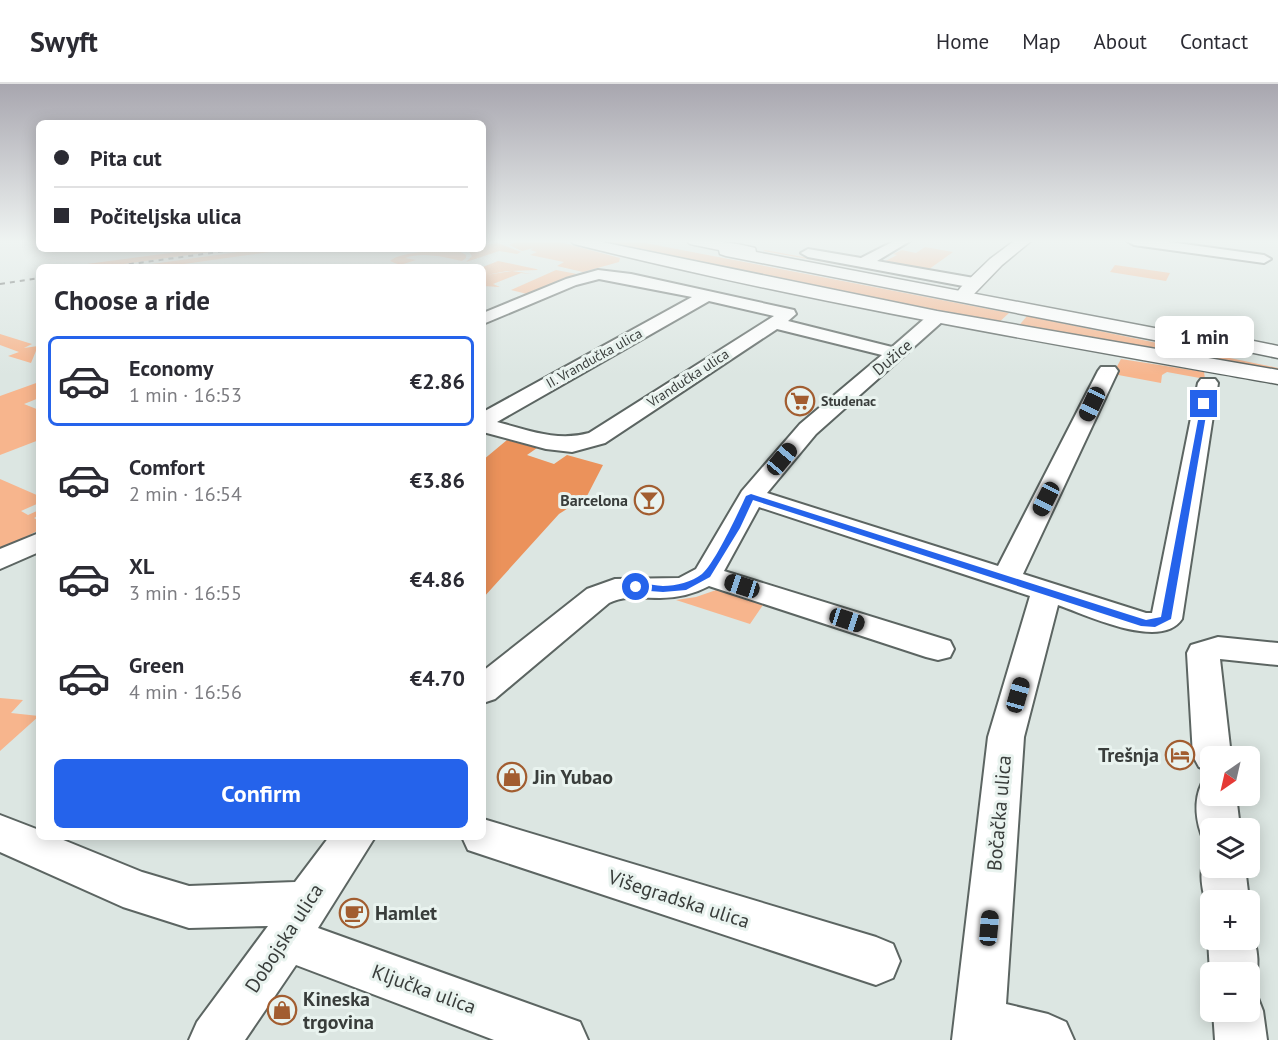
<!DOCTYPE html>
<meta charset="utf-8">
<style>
:root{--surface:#fff;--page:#f7f7f7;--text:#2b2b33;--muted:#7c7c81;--line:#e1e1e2;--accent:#2563eb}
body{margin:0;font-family:"PT Sans",sans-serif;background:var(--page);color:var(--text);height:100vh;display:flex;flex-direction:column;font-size:22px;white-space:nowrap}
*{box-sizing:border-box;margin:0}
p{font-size:20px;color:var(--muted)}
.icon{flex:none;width:33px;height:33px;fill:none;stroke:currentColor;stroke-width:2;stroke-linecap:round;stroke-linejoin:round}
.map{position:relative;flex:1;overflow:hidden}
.sheet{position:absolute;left:36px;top:180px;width:450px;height:576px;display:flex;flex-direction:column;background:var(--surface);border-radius:9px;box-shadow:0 3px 15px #0003}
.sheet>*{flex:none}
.guide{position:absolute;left:36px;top:36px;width:450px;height:132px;border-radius:9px;box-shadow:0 3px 15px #0003;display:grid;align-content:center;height:132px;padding:0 18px;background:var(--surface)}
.needle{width:39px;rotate:214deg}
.controls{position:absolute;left:1200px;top:662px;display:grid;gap:12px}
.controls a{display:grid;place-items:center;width:60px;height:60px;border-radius:9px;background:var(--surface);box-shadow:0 3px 15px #0003;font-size:30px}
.end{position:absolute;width:27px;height:27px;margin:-14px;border:8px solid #2563eb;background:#fff;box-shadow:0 0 0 3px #fff}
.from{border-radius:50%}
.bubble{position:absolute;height:42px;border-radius:9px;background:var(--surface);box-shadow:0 3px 15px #0003;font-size:20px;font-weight:700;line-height:42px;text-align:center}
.car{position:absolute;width:18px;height:36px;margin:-18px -9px;border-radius:8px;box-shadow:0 0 4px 2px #0007;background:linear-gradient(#222 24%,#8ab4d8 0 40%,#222 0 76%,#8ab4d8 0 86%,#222 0)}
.guide b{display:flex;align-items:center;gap:21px;height:57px;font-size:22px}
.guide b+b{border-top:2px solid var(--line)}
.guide i{width:15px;height:15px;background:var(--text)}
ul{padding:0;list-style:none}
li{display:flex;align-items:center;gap:18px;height:90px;margin:0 12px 9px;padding:0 6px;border:3px solid transparent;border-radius:9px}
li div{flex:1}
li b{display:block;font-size:22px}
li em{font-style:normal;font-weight:700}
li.active{border-color:var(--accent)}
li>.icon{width:54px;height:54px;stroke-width:1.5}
h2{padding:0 18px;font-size:27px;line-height:72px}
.cta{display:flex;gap:12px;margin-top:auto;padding:12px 18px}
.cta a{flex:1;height:69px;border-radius:9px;background:var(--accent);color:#fff;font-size:24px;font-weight:700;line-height:69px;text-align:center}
header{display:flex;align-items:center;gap:36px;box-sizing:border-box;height:84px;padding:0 30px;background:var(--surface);border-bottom:2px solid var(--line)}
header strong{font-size:28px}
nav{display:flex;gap:33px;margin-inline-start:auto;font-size:21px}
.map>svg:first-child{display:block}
</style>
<header>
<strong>Swyft</strong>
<nav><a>Home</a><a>Map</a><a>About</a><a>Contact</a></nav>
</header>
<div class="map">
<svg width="1278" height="956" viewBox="0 0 1278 956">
<rect width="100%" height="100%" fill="#dce6e2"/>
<g fill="#f7b58d">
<polygon points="512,157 556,157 620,174 619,178 583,188 557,182 564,178 530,171 537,168 530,166 534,164 522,167 509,161 515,158"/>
<polygon points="590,157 635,157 1009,229 996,241"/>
<polygon points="498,159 521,168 517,170 499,167 466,178 472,172 467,165 483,165 483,161"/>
<polygon points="925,163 953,168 925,188 880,180 897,171 893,170 902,166 916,169"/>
<polygon points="200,165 232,165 102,183 64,183"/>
<polygon points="260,165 291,165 162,183 130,183"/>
<path d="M448,166L459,167L466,171V174L462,177C448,174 423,167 405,174L416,176L400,181L390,177C399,168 436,167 448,166Z"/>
<polygon points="765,166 948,200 763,167"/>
<polygon points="498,177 536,185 538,186 507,187 486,191 512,187 532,190 521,189 493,200 500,203 483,202 483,183"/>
<polygon points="1115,181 1170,189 1166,197 1110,188"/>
<polygon points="556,186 577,190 527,210 511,206"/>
<polygon points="1027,232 1278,284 1278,288 1016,245"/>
<polygon points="0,250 32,260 24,264 38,262 31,279 8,272 19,268 0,261"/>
<polygon points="1121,275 1204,288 1205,295 1167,288 1162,291 1161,299 1113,290"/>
<polygon points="39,298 39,314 24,320 39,326 39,356 0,371 0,312"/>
<polygon points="0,395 39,412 39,419 21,427 28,431 39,426 39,431 34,434 39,437 39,446 0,466"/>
<polygon points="722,504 765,518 750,540 676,516 696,513"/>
<polygon points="0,614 23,616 11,629 39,632 0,667"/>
</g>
<polygon fill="#eb925b" points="507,356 537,364 527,371 554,380 567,371 603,381 587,412 559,430 483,514 483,376"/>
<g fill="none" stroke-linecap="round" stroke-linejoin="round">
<g stroke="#5c6562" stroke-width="4">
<g id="minor">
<polygon points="894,157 910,157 877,177 974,194 982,199 974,204 808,173 801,169 808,165 861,174"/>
<polygon points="1127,157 1162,157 1264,171 1271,175 1264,179 1134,161"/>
<path d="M598,186L631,190L794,226L796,230L788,237L892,263L931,229H943L945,233L943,237L816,350L767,409L998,482L1098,287L1101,283H1115L1118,287L1023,490L1146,529H1152L1198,299L1201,295H1215L1218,299L1182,535C1161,567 1087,531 1058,521L1024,653L1006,920L1048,930L1066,938L1074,956H952L988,653L1030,512L759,423L724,487L950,557L954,565L950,573L938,576L926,573L709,502C694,510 677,514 660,514C642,514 625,511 609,519L495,615L483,619V587L587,505L615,495L679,494L696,485L742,407L800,340L882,271L777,245L605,359L572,368L546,365L483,348V328L692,213L599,195L576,201L483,240V229L566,195ZM709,217L774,232L589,349C557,358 528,346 497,338Z"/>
<polygon points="39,449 39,468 0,485 0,465"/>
<polygon points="1218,553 1278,559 1278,581 1220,575 1231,672 1210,672 1210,687 1199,683 1193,672 1187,569 1191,561"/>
<path d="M1210,696V711H1236L1240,744H1210V759L1204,757C1196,739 1193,717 1202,699Z"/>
<polygon points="0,731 39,746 39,753 56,753 142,788 189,802 295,798 329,753 375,753 318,844 580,938 588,956 494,956 296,881 245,956 189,956 197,938 268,842 189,844 123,823 0,768"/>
<polygon points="483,735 876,853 893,860 900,877 893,894 876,901 483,771 468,766 462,753 483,753"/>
<path d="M1210,768V783H1245L1249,816H1210V829C1203,813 1195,781 1210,768Z"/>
<path d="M1250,844C1258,863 1262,888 1250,906V888L1210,889L1208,855L1210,849V855H1250Z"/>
<polygon points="1250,907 1256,909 1263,927 1267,956 1215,956 1213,927 1250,927"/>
</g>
</g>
<g stroke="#5c6562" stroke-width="3">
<polygon id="tertiary" points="1014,157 1031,157 1002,181 973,211 961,211 958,207 961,203 990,175"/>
</g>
<g stroke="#5c6562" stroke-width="3">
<g id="secondary">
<path d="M571,157H597L937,227L1278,286V300C1042,258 806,218 574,160Z"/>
<path d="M687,157C710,156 732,158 755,164L756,168L1170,247L1173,244L1180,242L1278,262V274L1210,260L1207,263L1200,265L726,172L720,170L719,166L690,160Z"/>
</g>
</g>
<use href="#minor" fill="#fff" fill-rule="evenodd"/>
<use href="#tertiary" fill="#fff" fill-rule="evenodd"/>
<use href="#secondary" fill="#fff" fill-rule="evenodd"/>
<g stroke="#4f5452" stroke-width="2" stroke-dasharray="5 5" stroke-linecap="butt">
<polyline points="109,183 240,165"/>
<polyline points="0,200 39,194"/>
</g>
</g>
<linearGradient id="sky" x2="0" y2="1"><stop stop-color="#a8a6af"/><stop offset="0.54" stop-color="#eff4f2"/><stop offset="1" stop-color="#eff4f2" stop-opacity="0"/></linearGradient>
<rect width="1278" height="291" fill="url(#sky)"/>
<path fill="#2563eb" d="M1204,318L1208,320L1171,535L1155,543L1141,542L753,416L740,444L710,493L686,506L663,508L636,506L631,503C639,496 652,502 663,502C676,502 692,498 702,490C715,479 738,429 746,412L751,410L1127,530L1146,536L1161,533L1201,320Z"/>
<defs>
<g id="supermarket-ring" transform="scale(1.5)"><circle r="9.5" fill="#e9f3ef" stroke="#a25d30" stroke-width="1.5"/><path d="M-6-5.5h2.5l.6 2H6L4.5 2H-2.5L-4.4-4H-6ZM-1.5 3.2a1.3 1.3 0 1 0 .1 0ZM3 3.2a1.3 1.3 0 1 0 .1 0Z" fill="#a25d30"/></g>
<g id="bar-ring" transform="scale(1.5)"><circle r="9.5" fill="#e9f3ef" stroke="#a25d30" stroke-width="1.5"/><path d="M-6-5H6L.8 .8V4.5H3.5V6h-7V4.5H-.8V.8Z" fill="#a25d30"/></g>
<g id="hotel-ring" transform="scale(1.5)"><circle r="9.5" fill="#e9f3ef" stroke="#a25d30" stroke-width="1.5"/><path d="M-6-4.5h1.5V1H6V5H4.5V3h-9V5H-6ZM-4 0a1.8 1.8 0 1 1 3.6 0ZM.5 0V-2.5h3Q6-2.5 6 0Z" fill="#a25d30"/></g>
<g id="shop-ring" transform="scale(1.5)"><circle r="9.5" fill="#e9f3ef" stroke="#a25d30" stroke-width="1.5"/><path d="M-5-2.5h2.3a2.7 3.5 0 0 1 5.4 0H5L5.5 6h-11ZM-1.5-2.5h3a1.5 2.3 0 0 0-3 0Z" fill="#a25d30"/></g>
<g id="cafe-ring" transform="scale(1.5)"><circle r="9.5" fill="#e9f3ef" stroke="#a25d30" stroke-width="1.5"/><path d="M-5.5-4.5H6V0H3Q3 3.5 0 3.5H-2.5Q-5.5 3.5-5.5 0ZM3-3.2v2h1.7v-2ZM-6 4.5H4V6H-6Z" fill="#a25d30"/></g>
</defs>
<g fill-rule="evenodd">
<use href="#supermarket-ring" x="800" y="317"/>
<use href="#bar-ring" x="649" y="416"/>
<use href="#hotel-ring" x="1180" y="671"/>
<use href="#shop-ring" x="512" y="693"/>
<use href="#cafe-ring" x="354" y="829"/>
<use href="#shop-ring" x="282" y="926"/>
</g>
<g text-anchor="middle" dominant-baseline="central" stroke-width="6" stroke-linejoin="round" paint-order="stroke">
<g font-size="14" fill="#393d3b" stroke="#e9f3ef">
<text transform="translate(594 274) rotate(-29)">II. Vrandučka ulica</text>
<text transform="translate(688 294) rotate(-33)">Vrandučka ulica</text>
</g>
<g font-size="14" font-weight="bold" fill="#393d3b" stroke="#e9f3ef" text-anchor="start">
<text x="821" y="317">Studenac</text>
</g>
<g font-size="16" fill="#393d3b" stroke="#e9f3ef">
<text transform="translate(892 273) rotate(-40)">Dužice</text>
</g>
<g font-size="16" font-weight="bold" fill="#393d3b" stroke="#e9f3ef" text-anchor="end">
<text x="628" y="416">Barcelona</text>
</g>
<g font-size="20" font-weight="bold" fill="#393d3b" stroke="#e9f3ef" text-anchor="start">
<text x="1159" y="671" text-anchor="end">Trešnja</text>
<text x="533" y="693">Jin Yubao</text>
<text x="375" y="829">Hamlet</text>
<text x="303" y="915">Kineska<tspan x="303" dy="23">trgovina</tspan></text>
</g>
<g font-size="20" fill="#393d3b" stroke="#e9f3ef">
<text transform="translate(999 729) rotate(-85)">Bočačka ulica</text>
<text transform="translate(679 815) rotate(18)">Višegradska ulica</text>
<text transform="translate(284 854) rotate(-57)">Dobojska ulica</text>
<text transform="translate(424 905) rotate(20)">Ključka ulica</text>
</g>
</g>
</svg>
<div class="controls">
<a><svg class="needle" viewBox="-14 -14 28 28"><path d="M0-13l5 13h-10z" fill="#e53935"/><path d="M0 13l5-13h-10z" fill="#7c7c81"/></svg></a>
<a><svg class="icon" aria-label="layers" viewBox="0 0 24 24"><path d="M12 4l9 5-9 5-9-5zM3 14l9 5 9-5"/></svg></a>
<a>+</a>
<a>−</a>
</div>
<i class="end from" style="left:636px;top:503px"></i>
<i class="end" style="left:1204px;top:320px"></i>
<div class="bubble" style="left:1155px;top:232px;width:99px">1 min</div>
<i class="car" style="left:1092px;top:320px;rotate:205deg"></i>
<i class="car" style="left:782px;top:375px;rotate:40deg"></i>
<i class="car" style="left:1046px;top:415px;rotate:207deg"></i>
<i class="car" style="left:742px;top:502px;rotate:288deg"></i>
<i class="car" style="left:847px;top:536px;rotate:108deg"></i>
<i class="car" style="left:1018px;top:611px;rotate:16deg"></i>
<i class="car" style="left:989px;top:844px;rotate:5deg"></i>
<div class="guide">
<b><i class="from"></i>Pita cut</b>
<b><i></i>Počiteljska ulica</b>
</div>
<section class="sheet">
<h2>Choose a ride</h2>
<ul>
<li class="active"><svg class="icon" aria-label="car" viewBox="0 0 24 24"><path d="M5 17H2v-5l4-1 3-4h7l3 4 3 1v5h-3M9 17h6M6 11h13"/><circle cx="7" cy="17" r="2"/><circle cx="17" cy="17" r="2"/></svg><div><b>Economy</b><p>1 min · 16:53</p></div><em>€2.86</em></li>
<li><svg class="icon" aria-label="car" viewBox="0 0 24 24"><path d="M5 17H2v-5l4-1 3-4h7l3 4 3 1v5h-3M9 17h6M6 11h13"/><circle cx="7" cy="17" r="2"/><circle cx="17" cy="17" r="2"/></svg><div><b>Comfort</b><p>2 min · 16:54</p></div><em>€3.86</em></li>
<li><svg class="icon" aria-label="car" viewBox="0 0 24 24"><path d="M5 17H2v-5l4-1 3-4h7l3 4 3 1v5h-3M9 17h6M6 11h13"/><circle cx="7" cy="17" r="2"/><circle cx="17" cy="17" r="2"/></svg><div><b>XL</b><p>3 min · 16:55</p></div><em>€4.86</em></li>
<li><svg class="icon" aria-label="car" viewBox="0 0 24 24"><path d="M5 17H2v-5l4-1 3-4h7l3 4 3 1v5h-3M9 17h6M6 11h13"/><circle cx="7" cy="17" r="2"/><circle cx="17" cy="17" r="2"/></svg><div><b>Green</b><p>4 min · 16:56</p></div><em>€4.70</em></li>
</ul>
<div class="cta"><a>Confirm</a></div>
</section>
</div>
